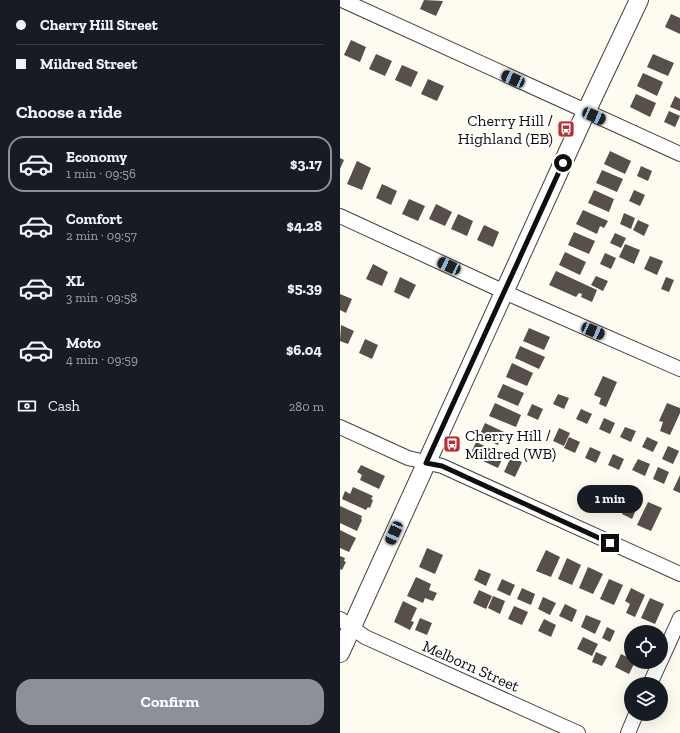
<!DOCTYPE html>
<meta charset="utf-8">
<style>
:root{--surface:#171b24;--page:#242831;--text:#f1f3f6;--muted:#9ea1a6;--line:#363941;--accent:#8c9099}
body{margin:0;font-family:"Zilla Slab",serif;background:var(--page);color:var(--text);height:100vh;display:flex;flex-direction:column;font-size:15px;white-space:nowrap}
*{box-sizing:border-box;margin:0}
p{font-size:13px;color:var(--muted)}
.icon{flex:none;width:22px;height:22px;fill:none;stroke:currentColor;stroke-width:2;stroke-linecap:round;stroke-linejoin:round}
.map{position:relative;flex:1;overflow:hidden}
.side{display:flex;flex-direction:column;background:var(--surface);width:340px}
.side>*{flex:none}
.hud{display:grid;align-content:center;height:88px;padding:0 16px;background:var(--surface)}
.controls{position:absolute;left:284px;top:625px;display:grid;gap:8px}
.controls a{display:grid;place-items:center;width:44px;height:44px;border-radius:50%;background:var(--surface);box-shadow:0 4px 16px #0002;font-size:20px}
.end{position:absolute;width:18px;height:18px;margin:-9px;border:5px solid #0e0e0e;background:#fff;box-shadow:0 0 0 2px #fff}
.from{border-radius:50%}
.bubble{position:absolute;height:28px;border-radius:14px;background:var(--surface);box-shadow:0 4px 16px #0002;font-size:13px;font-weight:700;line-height:28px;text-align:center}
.car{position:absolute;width:12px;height:24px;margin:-12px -6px;border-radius:5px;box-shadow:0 0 3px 1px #0007;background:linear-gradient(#222 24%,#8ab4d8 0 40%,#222 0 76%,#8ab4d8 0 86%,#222 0)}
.hud b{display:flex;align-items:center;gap:14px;height:38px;font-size:15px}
.hud b+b{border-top:1px solid var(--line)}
.hud i{width:10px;height:10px;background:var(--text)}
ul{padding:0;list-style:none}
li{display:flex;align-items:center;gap:12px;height:56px;margin:0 8px 6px;padding:0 8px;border:2px solid transparent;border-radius:16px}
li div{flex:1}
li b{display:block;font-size:15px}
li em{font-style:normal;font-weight:700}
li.selected{border-color:var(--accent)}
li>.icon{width:36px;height:36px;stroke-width:1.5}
h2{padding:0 16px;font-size:18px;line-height:48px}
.pay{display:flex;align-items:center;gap:10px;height:44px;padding:0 16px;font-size:15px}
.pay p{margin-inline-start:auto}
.cta{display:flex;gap:8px;margin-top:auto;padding:8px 16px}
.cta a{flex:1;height:46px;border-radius:16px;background:var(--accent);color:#fff;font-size:16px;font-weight:700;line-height:46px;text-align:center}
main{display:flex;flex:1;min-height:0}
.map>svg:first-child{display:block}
</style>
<main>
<section class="side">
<div class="hud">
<b><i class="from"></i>Cherry Hill Street</b>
<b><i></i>Mildred Street</b>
</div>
<h2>Choose a ride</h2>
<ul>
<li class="selected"><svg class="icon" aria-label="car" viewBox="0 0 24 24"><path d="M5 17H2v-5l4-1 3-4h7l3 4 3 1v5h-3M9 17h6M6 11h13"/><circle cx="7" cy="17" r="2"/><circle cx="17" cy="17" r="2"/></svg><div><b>Economy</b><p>1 min · 09:56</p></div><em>$3.17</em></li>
<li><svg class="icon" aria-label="car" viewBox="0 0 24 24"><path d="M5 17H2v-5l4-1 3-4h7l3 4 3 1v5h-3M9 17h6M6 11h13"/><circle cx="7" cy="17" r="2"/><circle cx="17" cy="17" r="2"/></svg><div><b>Comfort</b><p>2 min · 09:57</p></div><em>$4.28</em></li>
<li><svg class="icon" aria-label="car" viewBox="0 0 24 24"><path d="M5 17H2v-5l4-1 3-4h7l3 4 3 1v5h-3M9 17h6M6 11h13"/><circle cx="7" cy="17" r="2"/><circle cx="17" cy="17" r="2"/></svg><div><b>XL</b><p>3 min · 09:58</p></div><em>$5.39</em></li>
<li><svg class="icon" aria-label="car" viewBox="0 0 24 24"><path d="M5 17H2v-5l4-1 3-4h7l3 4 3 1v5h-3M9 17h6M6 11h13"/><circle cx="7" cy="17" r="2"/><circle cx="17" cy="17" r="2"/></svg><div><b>Moto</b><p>4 min · 09:59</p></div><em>$6.04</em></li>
</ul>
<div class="pay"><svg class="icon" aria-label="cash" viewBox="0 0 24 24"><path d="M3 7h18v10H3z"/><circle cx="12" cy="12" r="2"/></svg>Cash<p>280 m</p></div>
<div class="cta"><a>Confirm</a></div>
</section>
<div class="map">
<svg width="340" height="733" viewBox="0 0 340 733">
<rect width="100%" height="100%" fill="#fefbf0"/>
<g fill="#564f4b">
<polygon points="84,0 103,1 96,16 80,9"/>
<polygon points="331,14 340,18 340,34 325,27"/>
<polygon points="11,40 26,47 20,62 4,55"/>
<polygon points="36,54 52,61 45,76 29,69"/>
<polygon points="313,54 334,63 328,76 307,67"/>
<polygon points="62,65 78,72 71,87 55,80"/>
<polygon points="303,73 323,82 317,96 297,86"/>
<polygon points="88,79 104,86 97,101 81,94"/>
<polygon points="296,94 316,103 310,117 290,107"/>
<polygon points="335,96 340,99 340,111 330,107"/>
<polygon points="329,111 340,116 335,127 324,122"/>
<polygon points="270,151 291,161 285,174 264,164"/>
<polygon points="0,158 4,160 0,169"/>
<polygon points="17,161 31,168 22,190 7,184"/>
<polygon points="301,166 312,171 308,181 297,176"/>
<polygon points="262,170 283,179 277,192 256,183"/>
<polygon points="42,184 57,191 51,205 36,198"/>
<polygon points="254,190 274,199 269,212 248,203"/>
<polygon points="294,190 305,195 300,206 289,201"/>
<polygon points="69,199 85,206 78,221 62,214"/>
<polygon points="96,204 112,212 105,226 89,219"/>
<polygon points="243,210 268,221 264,228 260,226 257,234 236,224"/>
<polygon points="284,213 295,218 291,229 280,224"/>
<polygon points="118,214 133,221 127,236 111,229"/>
<polygon points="298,220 309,225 304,236 293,230"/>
<polygon points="144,225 159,232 153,247 137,240"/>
<polygon points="234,232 255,241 249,254 228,245"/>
<polygon points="275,233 286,238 281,248 270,243"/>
<polygon points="285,244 300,250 294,264 279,257"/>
<polygon points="225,252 246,262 240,275 219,265"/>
<polygon points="265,253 276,258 271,269 260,264"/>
<polygon points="310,256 323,261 317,275 304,269"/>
<polygon points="33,264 48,272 42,286 26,279"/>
<polygon points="216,271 257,290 252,302 241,297 242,294 239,293 236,297 209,285"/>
<polygon points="256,276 268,281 263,291 251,285"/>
<polygon points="60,277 76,285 69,299 54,292"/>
<polygon points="326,277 334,280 329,292 321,289"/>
<polygon points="0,294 12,299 6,313 0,310"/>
<polygon points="1,325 14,331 8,344 0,341"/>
<polygon points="189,328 210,337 204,350 183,341"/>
<polygon points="25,339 38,345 32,359 19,353"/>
<polygon points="180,346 205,357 199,369 175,358"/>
<polygon points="172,363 193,373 187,386 166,377"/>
<polygon points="263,376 277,382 266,407 259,404 261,398 254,395"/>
<polygon points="163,384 184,393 178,406 157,397"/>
<polygon points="218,394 229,398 224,409 213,404"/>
<polygon points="155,403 181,415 176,427 149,416"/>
<polygon points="327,403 340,408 340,413 330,435 320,431 323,422 319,421"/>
<polygon points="192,404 203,409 198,420 187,415"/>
<polygon points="241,409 252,414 247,424 236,419"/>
<polygon points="264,418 275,423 270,434 259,429"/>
<polygon points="145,423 164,432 158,445 141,437 142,435 140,434"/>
<polygon points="285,427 296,431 291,442 280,437"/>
<polygon points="219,428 230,433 224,446 213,441"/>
<polygon points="229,437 240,442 235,453 224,448"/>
<polygon points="307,437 318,442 313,452 302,447"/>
<polygon points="136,442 164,455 158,468 130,455"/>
<polygon points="328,446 339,451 333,464 322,459"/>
<polygon points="250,447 261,452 256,463 245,458"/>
<polygon points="273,454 284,459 279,470 268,465"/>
<polygon points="171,457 182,462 175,477 164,472"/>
<polygon points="298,459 310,464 305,476 292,470"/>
<polygon points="21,465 45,476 39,489 20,480 22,475 17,472"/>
<polygon points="318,467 329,472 324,484 313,479"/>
<polygon points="340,475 340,493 333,490"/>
<polygon points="13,487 33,496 31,499 33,500 30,508 28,507 26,510 2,499 5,491 10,494"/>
<polygon points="288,490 302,496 292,519 282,514 283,511 280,509"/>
<polygon points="308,502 322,508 311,531 297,525"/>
<polygon points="0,506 22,516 21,519 22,520 17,531 0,523"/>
<polygon points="0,530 16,538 9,552 0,548"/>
<polygon points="87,548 103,555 95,574 79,567"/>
<polygon points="206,550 220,557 211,577 196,571"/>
<polygon points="0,556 5,558 4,561 6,562 2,570 0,569"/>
<polygon points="227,558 241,565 232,585 218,579"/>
<polygon points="248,567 263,574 253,594 239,588"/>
<polygon points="139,569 151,574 146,586 134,580"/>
<polygon points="76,577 91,584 89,590 97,593 93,601 85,598 83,603 67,596"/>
<polygon points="162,579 175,585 170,596 157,590"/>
<polygon points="269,579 283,585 274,605 260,599"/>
<polygon points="182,588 195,594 191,605 177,599"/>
<polygon points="291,588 305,595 295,617 286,613 290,604 285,601"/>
<polygon points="139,590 152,596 146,609 133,603"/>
<polygon points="153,596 165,601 160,614 148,608"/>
<polygon points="203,597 216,603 210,615 198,609"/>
<polygon points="310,598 324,604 315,624 301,618"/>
<polygon points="63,601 77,608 71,621 74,622 70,630 54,622"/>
<polygon points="225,604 237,610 232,622 219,616"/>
<polygon points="174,606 188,612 182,625 168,619"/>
<polygon points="246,615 261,621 255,634 241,627"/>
<polygon points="80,618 92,623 87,635 75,630"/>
<polygon points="204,619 216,625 211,637 198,631"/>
<polygon points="267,627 275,631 270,642 262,638"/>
<polygon points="243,637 258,644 252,656 237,649"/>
<polygon points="256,652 267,657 262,666 252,662"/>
<polygon points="281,654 291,659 291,662 295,662 289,674 275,667"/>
</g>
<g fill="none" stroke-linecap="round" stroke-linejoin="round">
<g stroke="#414141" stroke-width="16">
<g id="minor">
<polyline points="2,0 340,154"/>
<polyline points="0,216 180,299 340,369"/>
<polyline points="0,427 68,458 102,466 340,574"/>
<polyline points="0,619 25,637 238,733"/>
<polyline points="321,660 340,618"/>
<polyline points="310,684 320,662"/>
<polyline points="288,733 296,714"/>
</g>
</g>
<g stroke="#414141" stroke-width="20">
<polyline id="tertiary" points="0,653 246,112 299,0"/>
</g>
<use href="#minor" stroke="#fff" stroke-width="14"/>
<use href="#tertiary" stroke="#fff" stroke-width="18"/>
</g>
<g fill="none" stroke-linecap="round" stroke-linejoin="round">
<polyline stroke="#0e0e0e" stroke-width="5" points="223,163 86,463 102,466 270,543"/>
</g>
<defs>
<g id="bus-square" transform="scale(0.9)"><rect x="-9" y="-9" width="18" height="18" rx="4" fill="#b43039" stroke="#fff"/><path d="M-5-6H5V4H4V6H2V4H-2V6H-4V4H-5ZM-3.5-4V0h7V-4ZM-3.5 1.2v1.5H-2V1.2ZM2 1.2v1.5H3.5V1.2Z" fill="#fff"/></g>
</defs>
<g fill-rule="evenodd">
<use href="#bus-square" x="226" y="129"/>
<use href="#bus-square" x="112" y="444"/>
</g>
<g text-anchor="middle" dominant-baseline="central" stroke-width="4" stroke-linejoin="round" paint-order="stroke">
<g font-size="16" fill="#0e0e0e" stroke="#fff" text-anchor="end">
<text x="213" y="120">Cherry Hill /<tspan x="213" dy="18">Highland (EB)</tspan></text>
<text x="125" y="435" text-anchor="start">Cherry Hill /<tspan x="125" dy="18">Mildred (WB)</tspan></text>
</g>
<g font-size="16" fill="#0e0e0e" stroke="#fff">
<text transform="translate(131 666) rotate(24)">Melborn Street</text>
</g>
</g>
</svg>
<div class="controls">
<a><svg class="icon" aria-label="locate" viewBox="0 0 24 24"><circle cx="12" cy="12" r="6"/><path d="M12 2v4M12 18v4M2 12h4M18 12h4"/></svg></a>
<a><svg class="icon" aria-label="layers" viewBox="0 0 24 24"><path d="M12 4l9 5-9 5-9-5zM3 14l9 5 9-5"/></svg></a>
</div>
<i class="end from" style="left:223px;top:163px"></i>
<i class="end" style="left:270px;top:543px"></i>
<div class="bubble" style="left:237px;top:485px;width:66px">1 min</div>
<i class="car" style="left:173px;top:79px;rotate:294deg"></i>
<i class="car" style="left:254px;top:116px;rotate:114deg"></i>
<i class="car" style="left:109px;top:266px;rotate:295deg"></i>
<i class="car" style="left:253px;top:331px;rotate:114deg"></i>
<i class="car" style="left:54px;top:533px;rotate:204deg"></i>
</div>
</main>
